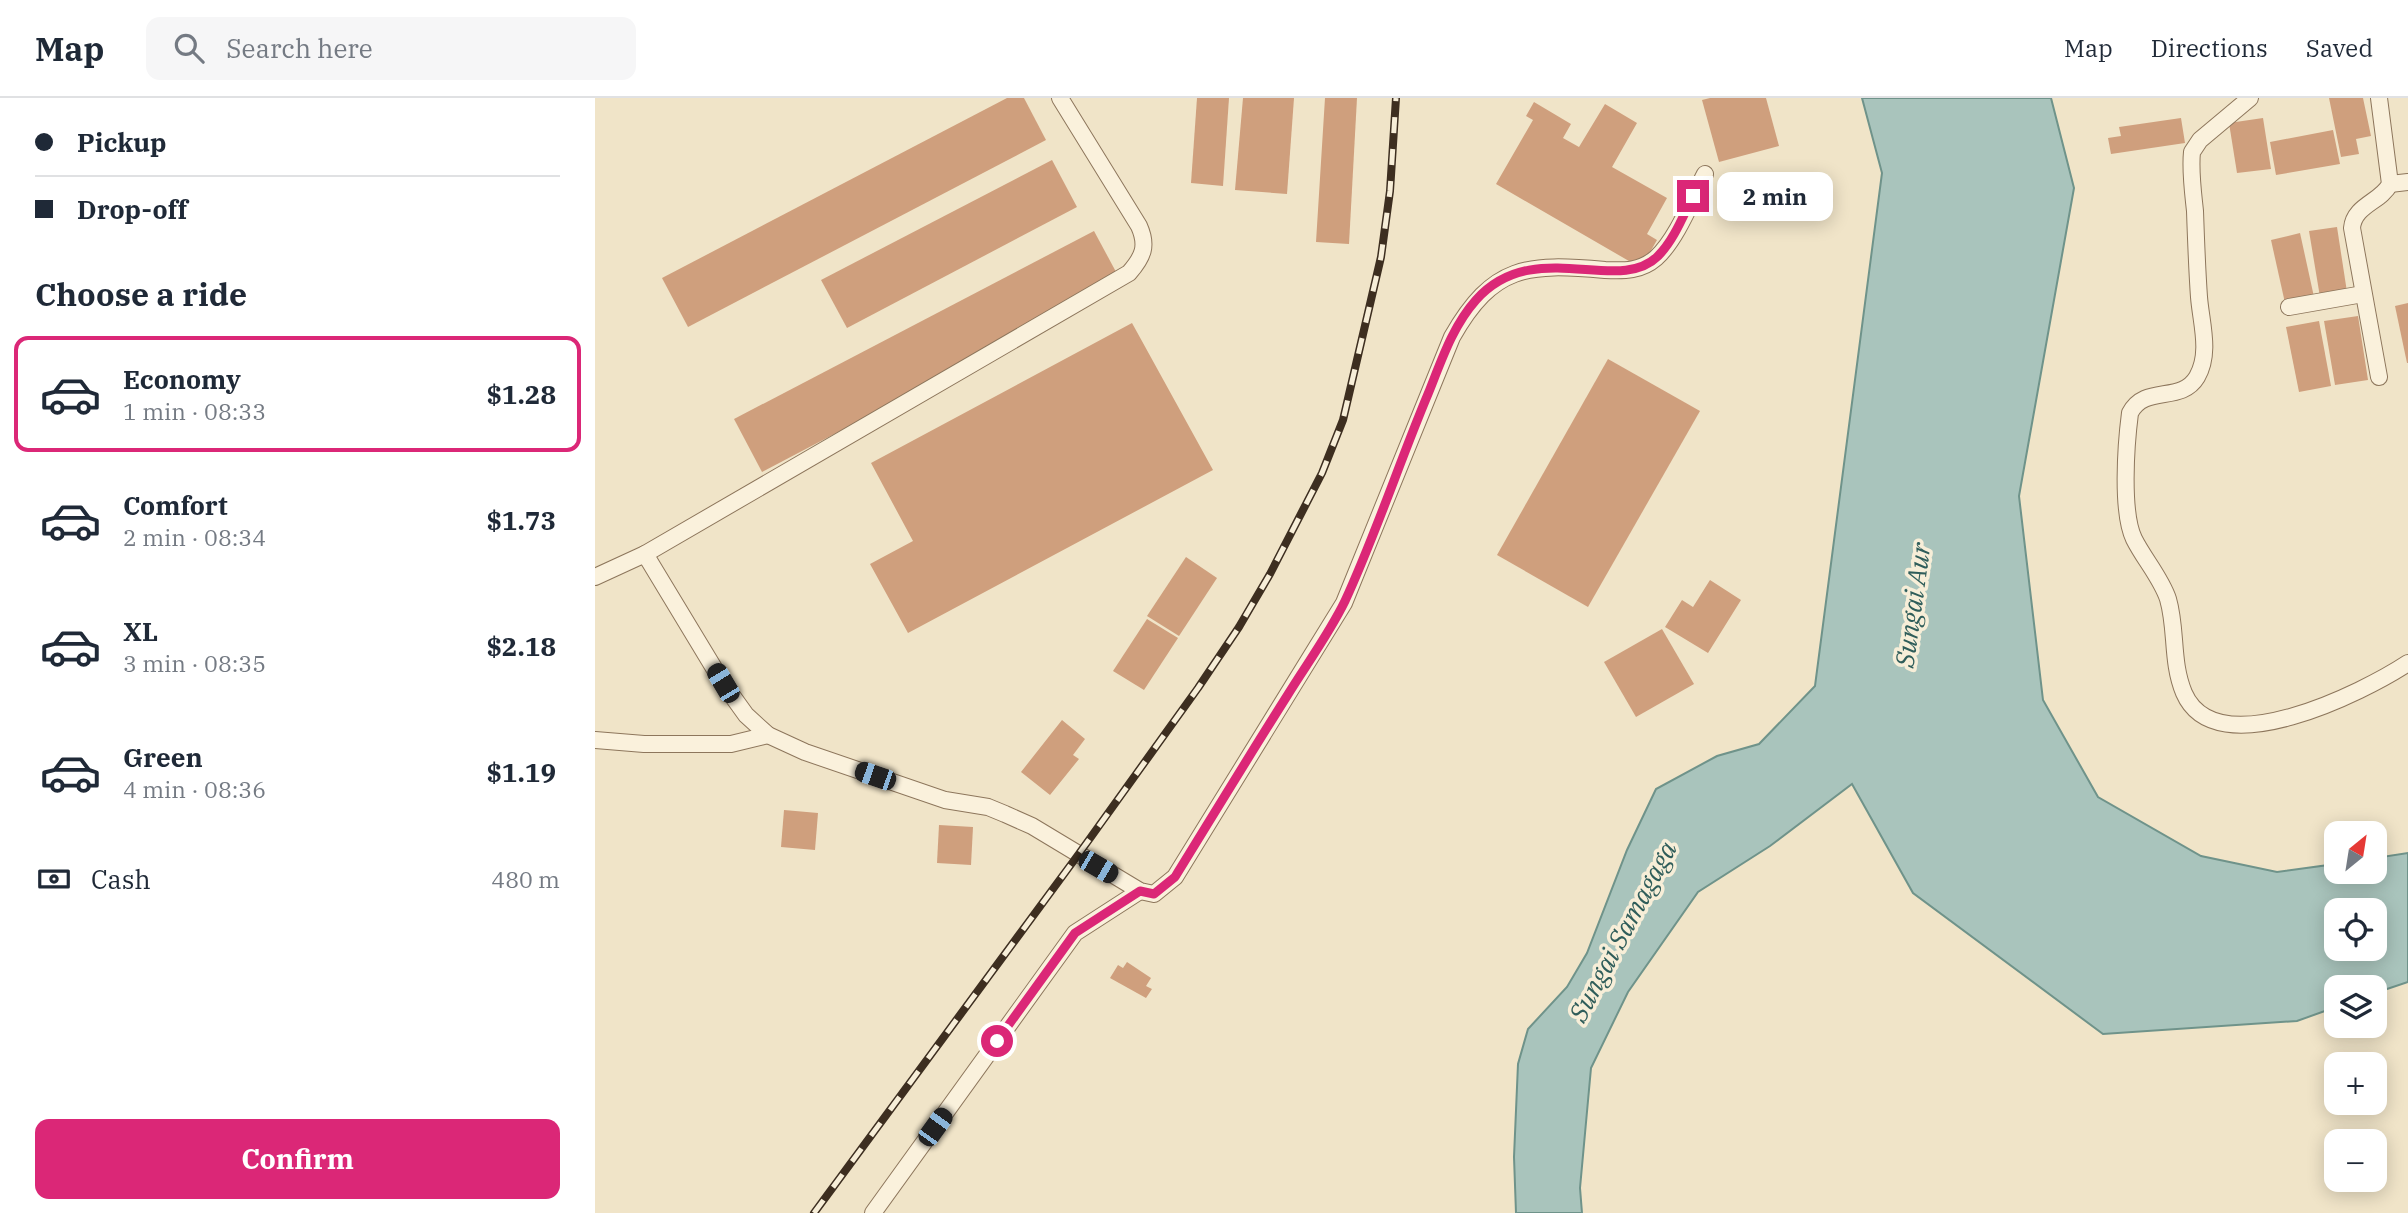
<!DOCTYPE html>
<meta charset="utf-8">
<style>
:root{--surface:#fff;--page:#f6f6f7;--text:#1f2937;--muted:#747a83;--line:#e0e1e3;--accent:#db2777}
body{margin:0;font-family:"IBM Plex Serif",serif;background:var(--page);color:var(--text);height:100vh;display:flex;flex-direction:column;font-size:26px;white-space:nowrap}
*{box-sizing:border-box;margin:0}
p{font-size:23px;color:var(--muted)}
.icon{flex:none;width:38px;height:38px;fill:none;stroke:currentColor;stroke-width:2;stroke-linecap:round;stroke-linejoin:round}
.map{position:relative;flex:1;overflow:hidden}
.details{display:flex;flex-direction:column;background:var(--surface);width:595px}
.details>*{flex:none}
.banner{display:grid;align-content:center;height:154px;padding:0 35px;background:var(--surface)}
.needle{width:46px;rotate:30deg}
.buttons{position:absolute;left:1729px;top:723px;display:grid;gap:14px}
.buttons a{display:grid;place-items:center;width:63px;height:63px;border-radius:14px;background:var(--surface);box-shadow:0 4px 18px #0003;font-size:35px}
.end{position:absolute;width:32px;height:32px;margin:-16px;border:9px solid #db2777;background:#fff;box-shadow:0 0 0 4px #fff}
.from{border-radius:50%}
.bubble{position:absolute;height:49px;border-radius:14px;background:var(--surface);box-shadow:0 4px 18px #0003;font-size:23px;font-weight:700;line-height:49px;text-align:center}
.car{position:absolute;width:21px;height:42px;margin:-21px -10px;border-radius:9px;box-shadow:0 0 5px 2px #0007;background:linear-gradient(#222 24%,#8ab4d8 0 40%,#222 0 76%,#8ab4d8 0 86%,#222 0)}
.banner b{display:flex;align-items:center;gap:24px;height:66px;font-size:26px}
.banner b+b{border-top:2px solid var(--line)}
.banner i{width:18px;height:18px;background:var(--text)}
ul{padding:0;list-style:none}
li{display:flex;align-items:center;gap:21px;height:116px;margin:0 14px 10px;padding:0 21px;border:4px solid transparent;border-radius:14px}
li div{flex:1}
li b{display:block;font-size:26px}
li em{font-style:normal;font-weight:700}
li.selected{border-color:var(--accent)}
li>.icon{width:63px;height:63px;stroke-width:1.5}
h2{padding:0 35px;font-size:32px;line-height:84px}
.pay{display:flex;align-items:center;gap:18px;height:77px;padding:0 35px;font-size:26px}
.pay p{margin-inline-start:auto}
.cta{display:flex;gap:14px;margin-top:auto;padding:14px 35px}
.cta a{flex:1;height:80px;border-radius:14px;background:var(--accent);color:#fff;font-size:28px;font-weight:700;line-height:80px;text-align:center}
header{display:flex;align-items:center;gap:42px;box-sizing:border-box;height:98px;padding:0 35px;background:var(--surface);border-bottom:2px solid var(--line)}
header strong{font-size:33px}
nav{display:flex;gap:38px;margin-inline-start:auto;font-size:24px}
.search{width:490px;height:63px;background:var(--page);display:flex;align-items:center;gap:18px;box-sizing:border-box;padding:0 24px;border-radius:14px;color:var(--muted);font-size:26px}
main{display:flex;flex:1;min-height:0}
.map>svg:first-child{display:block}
</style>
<header>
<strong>Map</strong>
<div class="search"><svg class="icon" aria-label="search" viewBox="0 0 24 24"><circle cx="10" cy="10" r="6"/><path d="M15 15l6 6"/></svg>Search here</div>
<nav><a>Map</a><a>Directions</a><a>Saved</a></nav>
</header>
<main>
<section class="details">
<div class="banner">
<b><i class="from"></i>Pickup</b>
<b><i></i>Drop-off</b>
</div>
<h2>Choose a ride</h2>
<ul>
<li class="selected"><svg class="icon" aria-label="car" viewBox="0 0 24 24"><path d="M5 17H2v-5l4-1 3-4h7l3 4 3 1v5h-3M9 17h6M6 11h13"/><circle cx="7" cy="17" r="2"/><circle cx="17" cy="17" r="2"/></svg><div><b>Economy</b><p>1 min · 08:33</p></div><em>$1.28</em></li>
<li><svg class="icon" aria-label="car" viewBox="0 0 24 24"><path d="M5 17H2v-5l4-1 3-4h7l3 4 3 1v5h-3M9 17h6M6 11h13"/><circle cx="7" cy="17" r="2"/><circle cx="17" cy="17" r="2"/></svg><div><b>Comfort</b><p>2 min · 08:34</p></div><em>$1.73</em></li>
<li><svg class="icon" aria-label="car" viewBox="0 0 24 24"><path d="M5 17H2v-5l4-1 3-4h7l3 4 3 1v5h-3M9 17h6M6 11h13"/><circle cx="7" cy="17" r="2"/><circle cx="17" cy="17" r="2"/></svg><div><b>XL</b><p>3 min · 08:35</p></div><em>$2.18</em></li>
<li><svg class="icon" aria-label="car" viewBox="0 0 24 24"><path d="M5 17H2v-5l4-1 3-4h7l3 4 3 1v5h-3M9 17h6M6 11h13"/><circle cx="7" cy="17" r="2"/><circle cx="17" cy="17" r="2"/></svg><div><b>Green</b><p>4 min · 08:36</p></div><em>$1.19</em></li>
</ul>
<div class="pay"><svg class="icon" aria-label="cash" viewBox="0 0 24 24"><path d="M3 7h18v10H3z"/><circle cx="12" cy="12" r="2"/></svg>Cash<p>480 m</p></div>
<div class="cta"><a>Confirm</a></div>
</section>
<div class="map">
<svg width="1813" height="1115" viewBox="0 0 1813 1115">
<rect width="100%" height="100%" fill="#f0e4c8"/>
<path fill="#a9c4bc" stroke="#6f938a" stroke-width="2" fill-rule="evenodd" d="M1267,0H1456L1479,90L1424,398L1448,602L1503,699L1606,758L1682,774L1741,766V774H1780V760L1813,755V884L1780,895V889H1741V909L1702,923L1508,936L1318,795L1257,686L1175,748L1103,794L1033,894L996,970L985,1090L987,1115H921L919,1059L923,966L933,931L972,889L992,855L1032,752L1061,691L1122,658L1164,646L1220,588L1287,75ZM1741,812H1780V850H1741Z"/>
<g fill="#cf9f7d">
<polygon points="412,0 429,0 451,42 93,229 67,180"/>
<polygon points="602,0 634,0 628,88 596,85"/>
<polygon points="648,0 699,0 692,96 640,92"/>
<polygon points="730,0 762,0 754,146 721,144"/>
<polygon points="1115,0 1171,0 1184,48 1124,64 1107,2"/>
<polygon points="1734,0 1768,0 1776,38 1761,41 1764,56 1746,59"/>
<polygon points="939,4 976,26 968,40 984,49 1010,6 1042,25 1017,69 1072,100 1052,136 1062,142 1046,170 901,86 938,22 931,18"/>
<polygon points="1586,20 1590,45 1516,56 1513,40 1526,38 1524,29"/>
<polygon points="1668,20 1676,71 1642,75 1634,25"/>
<polygon points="1738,32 1745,66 1681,77 1675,44"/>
<polygon points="457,62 482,109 252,230 226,182"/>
<polygon points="1742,129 1752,194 1725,199 1714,133"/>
<polygon points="499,133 527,185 167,374 139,321"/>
<polygon points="1705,135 1719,199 1690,205 1676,142"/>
<polygon points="1813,205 1813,265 1812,265 1800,208"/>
<polygon points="1763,218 1773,282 1740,287 1729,223"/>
<polygon points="1724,223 1736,288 1704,294 1691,229"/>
<polygon points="537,225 618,372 313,535 275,466 318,443 276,365"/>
<polygon points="1013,261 1105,313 993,509 902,457"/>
<polygon points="591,459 622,480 584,538 552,518"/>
<polygon points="1115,482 1146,502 1113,555 1070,529 1087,502 1098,509"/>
<polygon points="552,521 583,540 549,592 518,573"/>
<polygon points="1067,531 1099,586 1041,619 1009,564"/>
<polygon points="467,622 490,641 478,657 484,661 455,697 426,674"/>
<polygon points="189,712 223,715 220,752 186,749"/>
<polygon points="344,727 378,729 376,767 342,765"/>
<polygon points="532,864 556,880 551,888 557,891 551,900 515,880 523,867 528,870"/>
</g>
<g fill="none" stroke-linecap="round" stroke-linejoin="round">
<g stroke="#8d765c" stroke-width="18">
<g id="minor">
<path d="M1655,0L1605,42L1597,54C1595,73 1598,94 1600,113C1601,142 1602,171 1604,199C1606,225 1616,255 1602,279C1586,306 1550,286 1535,315C1531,346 1526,414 1539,441C1549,461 1566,480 1573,501C1582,532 1576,564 1589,595C1621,669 1769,594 1813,565"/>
<polyline points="1795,86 1813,84"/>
<polyline points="1694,209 1768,196"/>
<path d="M1784,279L1757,130C1759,107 1786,104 1795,86L1784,0"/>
<path d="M50,456L534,175C548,159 553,148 544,128L465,0"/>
<path d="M0,479L50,456L128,585L151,617L173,637L210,654L350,702L393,709L410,716L437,728L545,793L559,796L580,779L749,505L857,239C898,167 932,165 1010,172C1030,173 1046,173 1061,160C1082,141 1097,101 1110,76"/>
<polyline points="0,642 49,646 136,646 173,637"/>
<polyline points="278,1115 480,835 545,793"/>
</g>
</g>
<use href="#minor" stroke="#faf1dc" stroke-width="16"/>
<g stroke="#3d2e20" stroke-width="8">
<polyline id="rail" points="219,1115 483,757 603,590 644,529 675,476 727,375 748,322 786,159 795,93 801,0"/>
</g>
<use href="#rail" stroke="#f7eed8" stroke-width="5" stroke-dasharray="16" stroke-linecap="butt"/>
</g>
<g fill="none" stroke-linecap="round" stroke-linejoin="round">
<path stroke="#db2777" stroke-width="9" d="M402,943L480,835L545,793L559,796L580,779C617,719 654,658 692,598C711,567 734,536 750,503C781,436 804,365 833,296C846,264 857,229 881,202C939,137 1023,198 1063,158C1079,142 1088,118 1098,98"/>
</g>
<g text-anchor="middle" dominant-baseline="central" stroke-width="7" stroke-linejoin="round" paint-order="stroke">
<g font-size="26" font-style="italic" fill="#2f5d5a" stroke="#f7eed8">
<text transform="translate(1317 507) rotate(-82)">Sungai Aur</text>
<text transform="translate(1027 833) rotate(-62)">Sungai Samagaga</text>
</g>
</g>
</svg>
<div class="buttons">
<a><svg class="needle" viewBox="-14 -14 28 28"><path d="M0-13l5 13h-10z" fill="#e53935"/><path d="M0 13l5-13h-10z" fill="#747a83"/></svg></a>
<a><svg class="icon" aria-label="locate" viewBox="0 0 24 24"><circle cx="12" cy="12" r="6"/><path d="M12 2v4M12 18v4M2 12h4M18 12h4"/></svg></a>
<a><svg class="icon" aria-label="layers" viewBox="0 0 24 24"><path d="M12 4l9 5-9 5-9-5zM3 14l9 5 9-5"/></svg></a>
<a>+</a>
<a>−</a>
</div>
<i class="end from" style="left:402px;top:943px"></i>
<i class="end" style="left:1098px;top:98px"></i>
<div class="bubble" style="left:1122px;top:74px;width:116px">2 min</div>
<i class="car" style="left:128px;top:585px;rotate:329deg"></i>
<i class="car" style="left:280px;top:678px;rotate:289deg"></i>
<i class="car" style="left:503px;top:769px;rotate:120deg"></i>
<i class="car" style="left:340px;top:1029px;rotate:36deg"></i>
</div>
</main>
